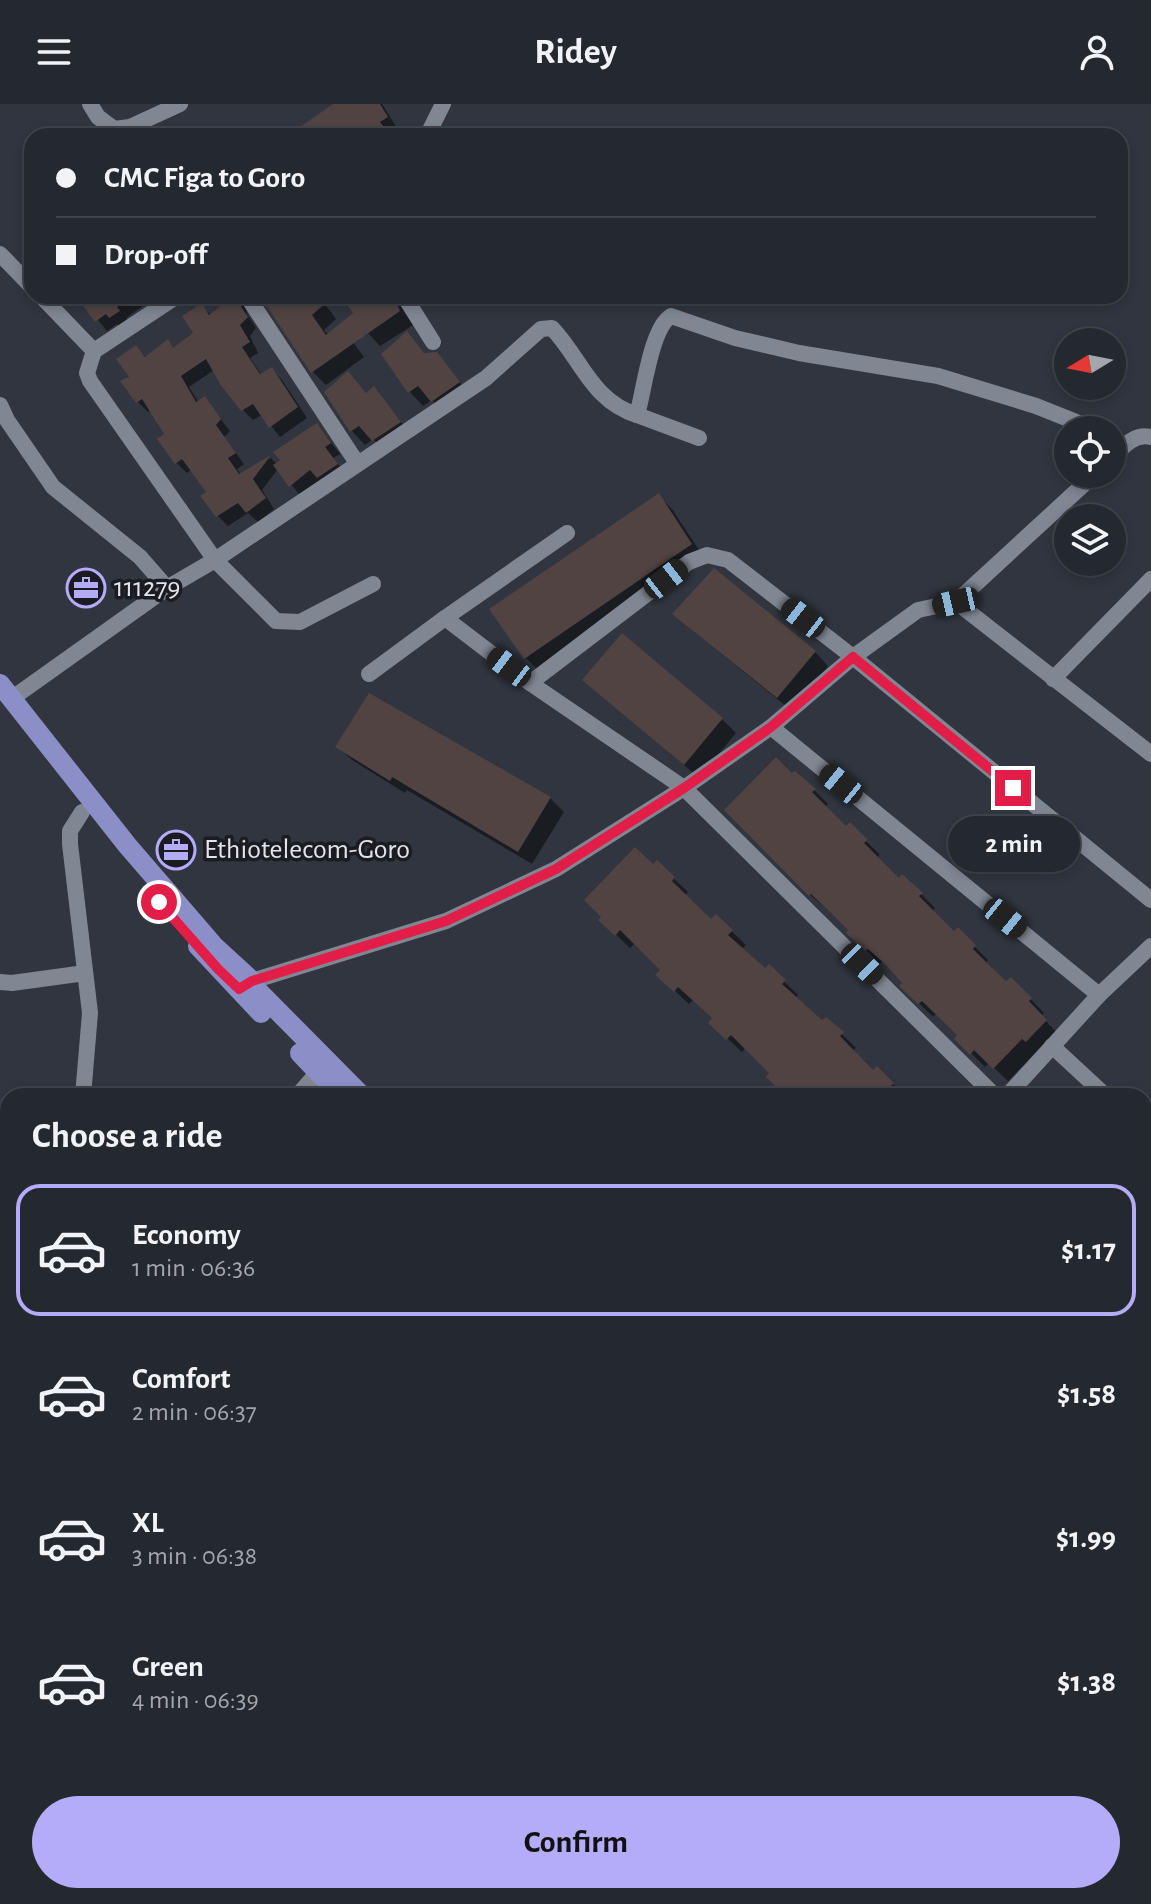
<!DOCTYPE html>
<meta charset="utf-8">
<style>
:root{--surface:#24282f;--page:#2c3037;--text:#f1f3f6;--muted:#a3a6aa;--line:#41444b;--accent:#b4acf9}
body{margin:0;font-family:"Alegreya Sans",sans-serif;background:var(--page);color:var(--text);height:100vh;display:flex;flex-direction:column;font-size:30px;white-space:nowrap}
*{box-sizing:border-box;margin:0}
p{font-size:26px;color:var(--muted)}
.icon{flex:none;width:44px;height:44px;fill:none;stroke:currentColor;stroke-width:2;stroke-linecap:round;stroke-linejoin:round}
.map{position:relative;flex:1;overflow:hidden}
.side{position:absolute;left:0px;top:984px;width:1152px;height:816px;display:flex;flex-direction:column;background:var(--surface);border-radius:24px 24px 0 0;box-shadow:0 4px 12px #0003,0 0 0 2px var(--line)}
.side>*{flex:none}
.top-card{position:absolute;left:24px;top:24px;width:1104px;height:176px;border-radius:24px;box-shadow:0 4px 12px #0003,0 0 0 2px var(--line);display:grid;align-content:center;height:176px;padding:0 32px;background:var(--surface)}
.needle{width:52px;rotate:260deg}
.controls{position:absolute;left:1054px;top:224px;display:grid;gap:16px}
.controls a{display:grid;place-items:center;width:72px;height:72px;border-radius:50%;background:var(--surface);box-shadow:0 4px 12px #0003,0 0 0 2px var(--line);font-size:40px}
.end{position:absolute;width:36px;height:36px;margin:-18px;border:10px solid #e11d48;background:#fff;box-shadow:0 0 0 4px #fff}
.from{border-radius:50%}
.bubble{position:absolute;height:56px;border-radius:28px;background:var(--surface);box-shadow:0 4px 12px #0003,0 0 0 2px var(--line);font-size:26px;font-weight:700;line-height:56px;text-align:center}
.car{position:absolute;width:24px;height:48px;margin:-24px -12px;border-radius:10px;box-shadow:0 0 6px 2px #0007;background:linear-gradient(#222 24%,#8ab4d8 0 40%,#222 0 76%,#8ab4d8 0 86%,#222 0)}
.top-card b{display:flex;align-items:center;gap:28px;height:76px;font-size:30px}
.top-card b+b{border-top:2px solid var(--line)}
.top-card i{width:20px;height:20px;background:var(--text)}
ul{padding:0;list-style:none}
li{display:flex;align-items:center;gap:24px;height:132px;margin:0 16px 12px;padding:0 16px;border:4px solid transparent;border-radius:24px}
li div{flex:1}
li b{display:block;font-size:30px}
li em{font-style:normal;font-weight:700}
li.on{border-color:var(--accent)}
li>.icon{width:72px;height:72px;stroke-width:1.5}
h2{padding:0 32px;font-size:36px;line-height:96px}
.button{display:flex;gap:16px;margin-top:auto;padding:16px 32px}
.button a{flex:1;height:92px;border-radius:48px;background:var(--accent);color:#111;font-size:32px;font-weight:700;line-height:92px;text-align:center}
header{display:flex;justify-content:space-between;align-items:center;height:104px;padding:0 32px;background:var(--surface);font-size:36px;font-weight:700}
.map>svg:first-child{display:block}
</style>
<header><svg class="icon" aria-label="menu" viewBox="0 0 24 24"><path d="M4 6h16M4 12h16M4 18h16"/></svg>Ridey<svg class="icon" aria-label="person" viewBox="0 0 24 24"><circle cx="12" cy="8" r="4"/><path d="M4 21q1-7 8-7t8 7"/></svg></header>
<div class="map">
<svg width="1151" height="1800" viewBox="0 0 1151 1800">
<rect width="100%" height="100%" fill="#30353f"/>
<g fill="#0007">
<polygon points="337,0 382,0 397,24 389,29 391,32 291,32"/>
<polygon points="79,192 164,192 158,196 155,193 126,214 129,218 121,223 117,220 107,227"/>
<polygon points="262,192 319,192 336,215 324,226 328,231 352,237 364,253 326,281 312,267"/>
<polygon points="345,192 401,192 413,221 380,242 367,228"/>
<polygon points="236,193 246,203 247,210 256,224 250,232 258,249 250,254 262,271 272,265 282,276 307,314 280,333 262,311 253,316 243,306 214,266 189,283 199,299 204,294 230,327 224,333 244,360 237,365 241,371 271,354 277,360 317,321 340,350 333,354 347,371 300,391 278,365 262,386 274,405 258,418 248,409 228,422 217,411 209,389 192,365 187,369 177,359 167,330 151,306 148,308 138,298 123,278 131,273 136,244 147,254 167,238 174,245 196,230 201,201 212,212"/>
<polygon points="407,230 426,251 436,250 472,293 446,310 432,296 423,302 410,288 384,250"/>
<polygon points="348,270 367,290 374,285 413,333 387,350 373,335 365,341 352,327 326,289"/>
<polygon points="658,391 672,405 705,455 540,568 526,554 492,506"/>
<polygon points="689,523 815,548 828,562 792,607"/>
<polygon points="585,576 722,615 736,629 699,674"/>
<polygon points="338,643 550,694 564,708 532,760 407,686 405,689 352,656"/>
<polygon points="792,672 814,686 828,700 825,703 846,724 850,721 880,751 876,754 899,777 902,773 921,790 935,804 932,807 954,830 958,826 988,856 985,860 1006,880 1011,875 1044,909 1041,912 1059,931 1037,947 1008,977 989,959 985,963 956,934 960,931 937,909 933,913 902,882 905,879 883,857 880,860 848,828 851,826 846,821 809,790"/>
<polygon points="657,759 688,788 684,792 711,818 716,812 746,841 741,846 765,867 769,863 798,891 795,894 822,919 826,915 856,944 852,947 873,968 877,965 905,992 788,992 768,973 772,969 746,943 742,948 711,919 714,914 694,895 689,900 658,871 663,866 635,839 630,844 601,816"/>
</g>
<g fill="#514342">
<polygon points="333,0 380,0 388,13 380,18 383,22 372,30 369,26 360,32 287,32"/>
<polygon points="76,192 133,192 117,203 120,207 109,214 106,210 95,218"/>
<polygon points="234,192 248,213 240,221 250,238 242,243 260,270 272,263 298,303 269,324 253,300 241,307 220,280 206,255 181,272 196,298 205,292 221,315 216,321 236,349 228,354 239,370 271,351 253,375 266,394 246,409 238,399 216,413 200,392 206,388 182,355 175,360 157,335 164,330 142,295 136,299 120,277 129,273 116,255 136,241 145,253 168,235 173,244 193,229 182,212 202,199 209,211"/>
<polygon points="260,192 334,192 312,211 326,231 353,209 341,192 393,192 400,207 311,269"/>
<polygon points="407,227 424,249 437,248 460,278 431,298 418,282 408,289 381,250"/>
<polygon points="348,267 366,289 374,282 401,318 372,337 359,322 350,328 324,288"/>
<polygon points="317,319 331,339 325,343 338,360 317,374 310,366 289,383 273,361 280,356 273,348"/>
<polygon points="659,389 692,440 524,555 489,505"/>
<polygon points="714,464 816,547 777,594 672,510"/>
<polygon points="622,529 723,614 684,661 582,576"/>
<polygon points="369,589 551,693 518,748 392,673 390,677 335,643"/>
<polygon points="776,653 792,669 795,667 816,685 812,688 846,722 850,718 868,736 864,739 899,774 902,770 923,789 919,792 954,827 958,823 976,841 973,845 989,861 1006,877 1011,873 1032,894 1029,897 1047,916 1026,938 1022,935 993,965 974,946 970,951 954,935 957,931 922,897 918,900 899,882 902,879 886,861 868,845 865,847 846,829 848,826 832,810 811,790 809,792 724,706"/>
<polygon points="635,743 653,760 657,756 675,773 672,777 711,815 716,810 733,826 728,831 765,864 769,860 786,876 782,880 822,916 826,913 844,928 840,932 873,966 877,962 894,979 891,982 900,992 797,992 788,984 782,989 766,973 769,969 731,931 726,936 708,919 712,914 678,883 674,888 655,871 660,866 620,826 615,832 598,816 601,813 584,796"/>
</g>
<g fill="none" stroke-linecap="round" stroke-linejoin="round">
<g stroke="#808692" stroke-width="16">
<polyline points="90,0 98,13 114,25 130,23 180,0"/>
<polyline points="428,30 443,0"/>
<polyline points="0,150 32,183"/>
<polyline points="41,192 94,247"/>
<path d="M177,192L94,247L87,269L90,277L215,456L486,274L541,225L552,224C582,256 592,297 637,311C644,287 651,224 671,212L735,234L799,249L938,272L1036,302L1096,326"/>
<polyline points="247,192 357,359"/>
<polyline points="404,192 433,238"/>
<polyline points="0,301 7,316 53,383 140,453 167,484"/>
<polyline points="637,311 699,334"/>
<path d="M1112,354C1123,343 1134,329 1151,333"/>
<polyline points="956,498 1151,650"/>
<polyline points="445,514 567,429"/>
<polyline points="369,570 445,514 530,579 684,684 995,992"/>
<polyline points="1053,575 1151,475"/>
<polyline points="530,579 689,458 707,451 728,456 853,553 918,506 956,498 1095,370"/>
<polyline points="11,595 167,484 215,456 276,517 300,518 373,480"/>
<polyline points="771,623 1099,891"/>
<polyline points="82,708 70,727 70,740 90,909 83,992"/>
<polyline points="0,878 12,879 85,869"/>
<polyline points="243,882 252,877 446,817 556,765 684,684 771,623 853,553 1151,796"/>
<polyline points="1052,942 1106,992"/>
<polyline points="297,992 318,968"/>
<polyline points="1007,992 1099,891 1151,842"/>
<polyline points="1145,1013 1151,1008"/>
<polyline points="0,1191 8,1188"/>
<polyline points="1144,1198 1151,1196"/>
<polyline points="1144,1259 1151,1251"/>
<polyline points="0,1310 8,1307"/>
<polyline points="1144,1497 1151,1504"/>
<polyline points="0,1516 8,1515"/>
<polyline points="1144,1582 1151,1572"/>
<polyline points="0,1658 8,1657"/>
<polyline points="85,1792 87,1800"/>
<polyline points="316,1792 317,1800"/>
<polyline points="519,1792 522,1800"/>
<polyline points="787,1792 827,1794"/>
<polyline points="1089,1792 1094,1800"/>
<polyline points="0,1796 34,1792"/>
</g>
<g stroke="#8b8ec7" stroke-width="20">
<polyline points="0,580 127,741 214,842 252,877 257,886 362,992"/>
<polyline points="198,842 261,909"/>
<polyline points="300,949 341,992"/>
<polyline points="1144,1694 1151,1697"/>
<polyline points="1144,1710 1151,1713"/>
</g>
</g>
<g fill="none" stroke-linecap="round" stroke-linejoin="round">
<polyline stroke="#e11d48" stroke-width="10" points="159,798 218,865 239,885 252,877 446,817 556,765 684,684 771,623 853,553 1013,684"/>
</g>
<defs>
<g id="office-ring" transform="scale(2)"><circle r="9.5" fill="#1a1c21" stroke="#b4acf9" stroke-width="1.5"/><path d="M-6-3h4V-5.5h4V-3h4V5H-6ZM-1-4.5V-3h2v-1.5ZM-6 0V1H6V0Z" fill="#b4acf9"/></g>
</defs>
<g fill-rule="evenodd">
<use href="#office-ring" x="86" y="484"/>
<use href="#office-ring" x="176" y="746"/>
</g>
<g text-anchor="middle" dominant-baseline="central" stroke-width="7" stroke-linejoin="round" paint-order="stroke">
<g font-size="28" fill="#e1e4eb" stroke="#1a1c21" text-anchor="start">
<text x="114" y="484">111279</text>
<text x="204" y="746">Ethiotelecom-Goro</text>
</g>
</g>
</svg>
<div class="controls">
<a><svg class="needle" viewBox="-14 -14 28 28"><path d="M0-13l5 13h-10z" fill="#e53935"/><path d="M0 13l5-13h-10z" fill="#a3a6aa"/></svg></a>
<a><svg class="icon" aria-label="locate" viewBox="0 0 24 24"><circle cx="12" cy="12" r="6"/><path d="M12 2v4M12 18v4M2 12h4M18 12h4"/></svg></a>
<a><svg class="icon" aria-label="layers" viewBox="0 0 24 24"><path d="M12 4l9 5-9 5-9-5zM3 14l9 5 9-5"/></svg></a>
</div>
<i class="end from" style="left:159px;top:798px"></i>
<i class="end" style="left:1013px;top:684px"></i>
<div class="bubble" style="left:948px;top:712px;width:132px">2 min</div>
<i class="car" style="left:666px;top:475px;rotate:52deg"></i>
<i class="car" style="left:956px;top:498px;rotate:257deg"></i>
<i class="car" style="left:803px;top:514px;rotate:308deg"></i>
<i class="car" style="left:509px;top:563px;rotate:307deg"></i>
<i class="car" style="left:841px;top:680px;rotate:309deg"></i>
<i class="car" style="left:1005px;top:814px;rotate:129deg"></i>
<i class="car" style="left:862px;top:860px;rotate:134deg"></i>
<div class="top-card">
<b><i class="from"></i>CMC Figa to Goro</b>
<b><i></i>Drop-off</b>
</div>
<section class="side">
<h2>Choose a ride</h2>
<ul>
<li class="on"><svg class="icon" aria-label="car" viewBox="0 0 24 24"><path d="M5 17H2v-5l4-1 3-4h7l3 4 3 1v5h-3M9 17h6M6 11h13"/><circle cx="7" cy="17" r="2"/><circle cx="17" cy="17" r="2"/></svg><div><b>Economy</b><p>1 min · 06:36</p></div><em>$1.17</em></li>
<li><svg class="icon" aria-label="car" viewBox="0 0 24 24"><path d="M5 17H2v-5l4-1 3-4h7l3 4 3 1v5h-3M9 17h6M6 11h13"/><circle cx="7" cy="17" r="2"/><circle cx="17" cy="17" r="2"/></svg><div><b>Comfort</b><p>2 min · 06:37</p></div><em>$1.58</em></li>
<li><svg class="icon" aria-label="car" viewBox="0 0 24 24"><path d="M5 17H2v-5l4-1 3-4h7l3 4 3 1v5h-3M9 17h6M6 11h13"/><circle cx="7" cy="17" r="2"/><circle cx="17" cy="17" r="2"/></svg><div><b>XL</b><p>3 min · 06:38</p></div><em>$1.99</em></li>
<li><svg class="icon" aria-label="car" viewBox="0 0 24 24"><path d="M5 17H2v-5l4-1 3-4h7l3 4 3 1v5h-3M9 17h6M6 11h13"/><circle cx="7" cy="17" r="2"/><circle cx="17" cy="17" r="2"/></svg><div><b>Green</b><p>4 min · 06:39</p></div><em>$1.38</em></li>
</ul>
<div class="button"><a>Confirm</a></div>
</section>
</div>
